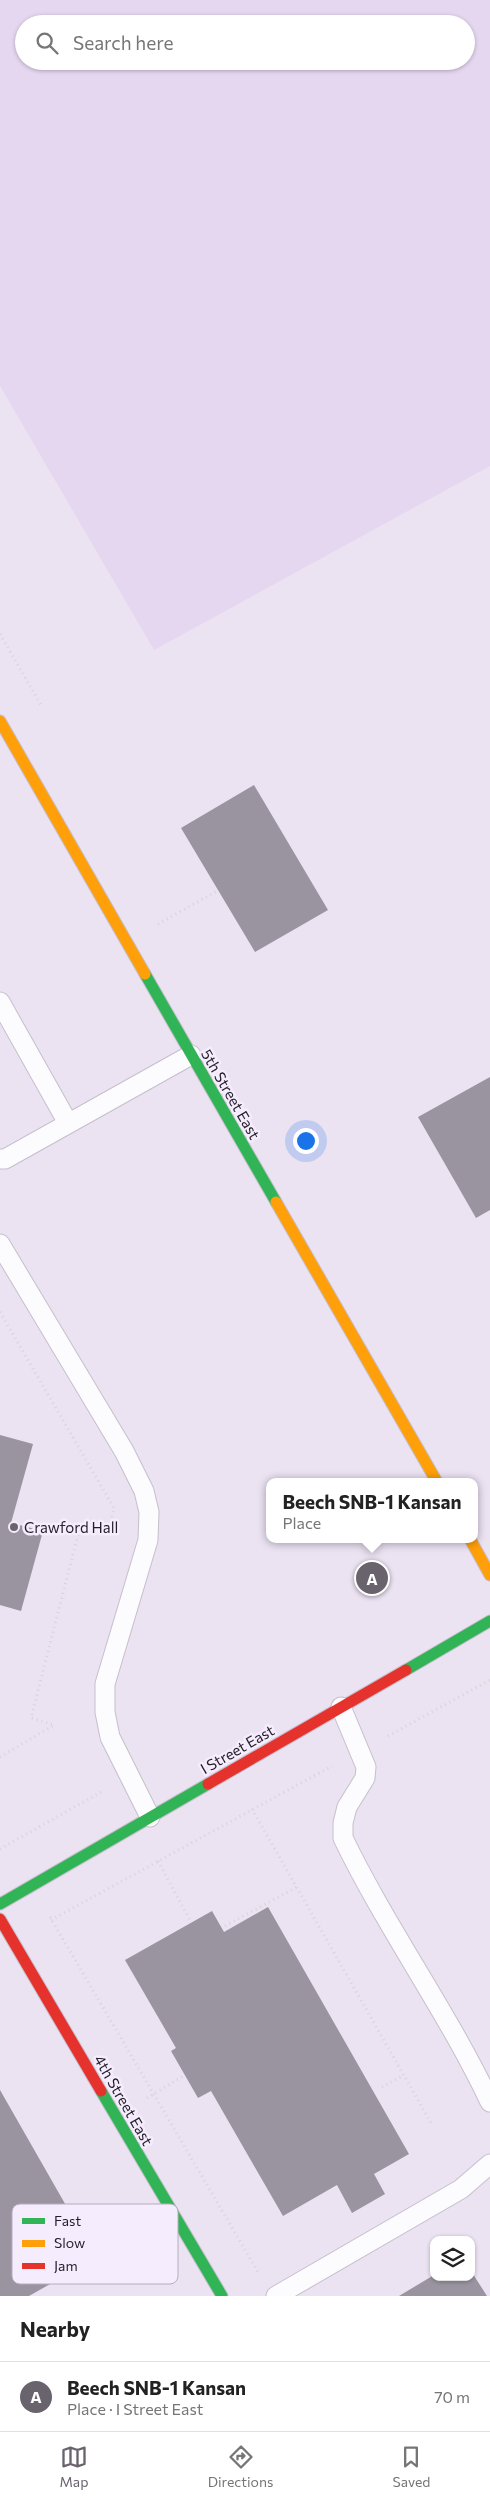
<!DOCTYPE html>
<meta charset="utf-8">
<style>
:root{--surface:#fff;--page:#f6f6f6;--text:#222;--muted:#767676;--line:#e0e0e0;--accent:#69636e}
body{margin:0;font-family:Commissioner,sans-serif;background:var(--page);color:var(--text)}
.controls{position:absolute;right:15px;bottom:15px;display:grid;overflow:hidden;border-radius:10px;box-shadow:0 1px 4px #0004}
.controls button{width:45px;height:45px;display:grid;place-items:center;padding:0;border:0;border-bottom:1px solid var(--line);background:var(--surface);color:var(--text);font:25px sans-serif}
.you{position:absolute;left:305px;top:1140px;width:18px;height:18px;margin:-12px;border:4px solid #fff;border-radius:50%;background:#1a73e8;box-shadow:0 0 0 8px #1a73e833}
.badge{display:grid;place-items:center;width:32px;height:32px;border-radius:50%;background:var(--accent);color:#fff;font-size:16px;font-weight:700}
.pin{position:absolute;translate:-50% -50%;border:2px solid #fff;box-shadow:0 1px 5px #0006}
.popup{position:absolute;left:266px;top:1478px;width:212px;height:65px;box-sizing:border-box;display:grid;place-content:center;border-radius:10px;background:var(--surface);filter:drop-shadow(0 1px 4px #0005);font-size:16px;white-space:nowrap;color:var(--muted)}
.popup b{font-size:19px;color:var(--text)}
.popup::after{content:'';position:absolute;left:50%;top:100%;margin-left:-10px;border:10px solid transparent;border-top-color:var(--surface)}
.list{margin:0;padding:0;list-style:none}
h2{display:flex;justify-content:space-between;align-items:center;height:65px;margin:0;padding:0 20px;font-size:21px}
h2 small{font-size:16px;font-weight:400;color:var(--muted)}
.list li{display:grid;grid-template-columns:32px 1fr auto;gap:15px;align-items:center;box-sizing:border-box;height:70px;padding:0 20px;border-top:1px solid var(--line)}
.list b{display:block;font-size:19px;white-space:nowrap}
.list p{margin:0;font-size:16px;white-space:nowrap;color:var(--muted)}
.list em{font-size:16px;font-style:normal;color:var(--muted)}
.icon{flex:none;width:28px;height:28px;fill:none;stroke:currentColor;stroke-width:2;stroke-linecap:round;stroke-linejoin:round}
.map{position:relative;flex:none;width:490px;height:2296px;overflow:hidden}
.search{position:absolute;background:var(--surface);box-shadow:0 1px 4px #0004;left:15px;right:15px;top:15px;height:55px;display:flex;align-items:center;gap:12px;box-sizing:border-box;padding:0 18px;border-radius:28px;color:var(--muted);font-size:19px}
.sheet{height:135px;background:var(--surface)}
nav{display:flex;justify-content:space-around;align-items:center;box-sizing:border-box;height:70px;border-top:1px solid var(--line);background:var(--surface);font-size:14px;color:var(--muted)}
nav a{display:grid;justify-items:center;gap:2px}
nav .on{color:var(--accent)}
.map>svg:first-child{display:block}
</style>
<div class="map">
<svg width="490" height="2296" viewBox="0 0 490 2296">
<rect width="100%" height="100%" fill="#ebe2f2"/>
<path fill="#e6d7f1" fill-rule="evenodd" d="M0 0H490V466L154 650 0 386ZM24 24H466V61H24Z"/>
<path fill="#9a93a0" d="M254 785 328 910 255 952 181 828Z
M490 1077V1210L476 1218 418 1117Z
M0 1435 33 1444 11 1523 43 1531 21 1611 0 1605Z
M268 1907 409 2154 374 2174 385 2194 352 2213 337 2185 283 2216 211 2091 198 2098 171 2051 176 2048 125 1960 212 1911 224 1932Z
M0 2090 96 2258 29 2296H0Z
M471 2271 487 2296H399L434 2275V2277H471Z"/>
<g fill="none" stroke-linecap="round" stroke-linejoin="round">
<g stroke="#c6bfcc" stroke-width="21">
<path id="lane" d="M0 1002 68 1123
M0 1159H5L191 1055
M0 1244 124 1451 144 1491 149 1512 148 1540 105 1684V1712L110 1737 150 1817
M341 1707 366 1767 365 1778 347 1807 343 1823V1838C387 1929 447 2011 490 2102
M276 2296 461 2189 490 2164"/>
</g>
<g stroke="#c6bfcc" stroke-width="13">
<path id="fast" d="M145 974 276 1202
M406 1670 490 1621
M0 1904 208 1784
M101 2091 222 2296"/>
</g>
<g stroke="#c6bfcc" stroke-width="13">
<path id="slow" d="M0 721 145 974
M276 1202 437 1482
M470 1539 490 1575"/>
</g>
<g stroke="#c6bfcc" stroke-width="13">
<path id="jam" d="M208 1784 406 1670
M0 1919 101 2091"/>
</g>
<path stroke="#d7d4d8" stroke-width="3" stroke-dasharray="1 4" stroke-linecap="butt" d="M0 634 41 705
M158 924 219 890
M0 1312 114 1508 108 1534
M388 1736 490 1680
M0 1757 54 1725 31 1718 80 1527
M252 1809 431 2123
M0 1849 103 1791
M158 1861 191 1922
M50 1917 258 2272
M51 1920 332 1766
M225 1926 297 1887
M382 2087 404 2075
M147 2098 185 2075"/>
<use href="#lane" stroke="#fcfbfd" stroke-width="19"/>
<use href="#fast" stroke="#30b455" stroke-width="11"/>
<use href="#slow" stroke="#ff9f0a" stroke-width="11"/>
<use href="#jam" stroke="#e5322d" stroke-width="11"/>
</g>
<circle fill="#69636e" stroke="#f5ecfd" stroke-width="2" cx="14" cy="1527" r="5"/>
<g text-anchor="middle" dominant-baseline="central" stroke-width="5" stroke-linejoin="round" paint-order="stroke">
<g font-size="15" fill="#231e27" stroke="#f5ecfd">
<text transform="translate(231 1094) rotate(60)">5th Street East</text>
<text transform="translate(237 1749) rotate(-30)">I Street East</text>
<text transform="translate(124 2100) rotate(60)">4th Street East</text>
</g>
<g font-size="15" fill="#231e27" stroke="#f5ecfd" text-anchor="start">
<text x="24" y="1527">Crawford Hall</text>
</g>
</g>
<rect x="12" y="2204" width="166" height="80" rx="8" fill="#f5ecfd" stroke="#b6aebd" stroke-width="1"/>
<rect x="22" y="2218" width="23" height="6" fill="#30b455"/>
<rect x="22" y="2240" width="23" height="7" fill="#ff9f0a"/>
<rect x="22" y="2263" width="23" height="6" fill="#e5322d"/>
<g font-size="14" fill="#231e27">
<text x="54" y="2226">Fast</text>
<text x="54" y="2248">Slow</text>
<text x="54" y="2271">Jam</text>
</g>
</svg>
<div class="controls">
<button><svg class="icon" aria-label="layers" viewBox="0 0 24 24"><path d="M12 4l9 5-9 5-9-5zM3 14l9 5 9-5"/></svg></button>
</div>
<div class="you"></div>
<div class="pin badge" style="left:372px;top:1578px">A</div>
<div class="popup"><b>Beech SNB-1 Kansan</b>Place</div>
<div class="search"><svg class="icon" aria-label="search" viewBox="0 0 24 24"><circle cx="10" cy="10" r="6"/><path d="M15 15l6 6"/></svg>Search here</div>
</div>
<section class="sheet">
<h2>Nearby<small></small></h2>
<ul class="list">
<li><span class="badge">A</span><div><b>Beech SNB-1 Kansan</b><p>Place · I Street East</p></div><em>70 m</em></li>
</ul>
</section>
<nav>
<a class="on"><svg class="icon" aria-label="map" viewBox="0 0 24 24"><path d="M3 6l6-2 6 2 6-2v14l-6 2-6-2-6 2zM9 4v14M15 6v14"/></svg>Map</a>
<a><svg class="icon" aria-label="directions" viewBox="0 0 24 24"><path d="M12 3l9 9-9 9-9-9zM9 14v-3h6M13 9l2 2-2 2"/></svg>Directions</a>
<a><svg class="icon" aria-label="saved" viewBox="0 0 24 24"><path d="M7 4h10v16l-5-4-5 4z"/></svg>Saved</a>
</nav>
